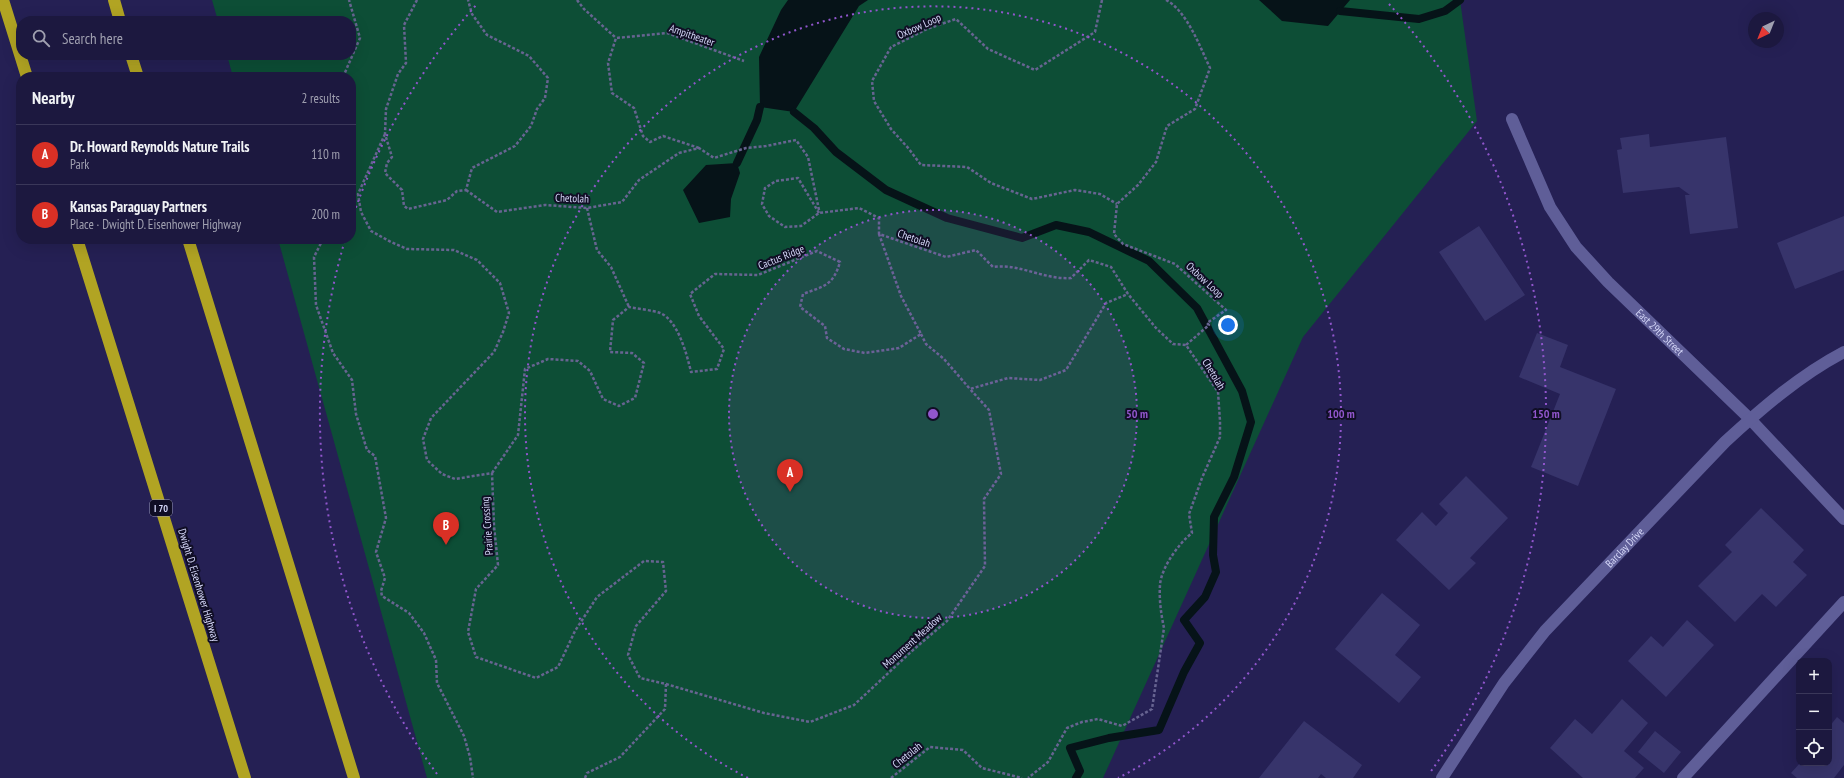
<!DOCTYPE html>
<meta charset="utf-8">
<style>
:root{--surface:#1c183f;--page:#252146;--text:#f1f3f6;--muted:#a0a0b0;--line:#3a3759;--accent:#d93025}
body{margin:0;font-family:"PT Sans Narrow",sans-serif;background:var(--page);color:var(--text)}
.controls{position:absolute;right:12px;bottom:12px;display:grid;overflow:hidden;border-radius:8px;box-shadow:0 4px 16px #0002}
.controls button{width:36px;height:36px;display:grid;place-items:center;padding:0;border:0;border-bottom:1px solid var(--line);background:var(--surface);color:var(--text);font:20px sans-serif}
.compass{position:absolute;left:1748px;top:12px;width:36px;height:36px;border-radius:50%;background:var(--surface);box-shadow:0 4px 16px #0002;rotate:223deg}
.you{position:absolute;left:1228px;top:325px;width:14px;height:14px;margin:-10px;border:3px solid #fff;border-radius:50%;background:#1a73e8;box-shadow:0 0 0 6px #1a73e833}
.badge{display:grid;place-items:center;width:26px;height:26px;border-radius:50%;background:var(--accent);color:#fff;font-size:13px;font-weight:700}
.pin{position:absolute;translate:-50% -33px;filter:drop-shadow(0 1px 2px #0008)}
.pin::after{content:'';position:absolute;top:21px;width:14px;height:12px;background:inherit;clip-path:polygon(0 0,100% 0,50% 100%)}
.list{margin:0;padding:0;list-style:none}
h2{display:flex;justify-content:space-between;align-items:center;height:52px;margin:0;padding:0 16px;font-size:17px}
h2 small{font-size:13px;font-weight:400;color:var(--muted)}
.list li{display:grid;grid-template-columns:26px 1fr auto;gap:12px;align-items:center;box-sizing:border-box;height:60px;padding:0 16px;border-top:1px solid var(--line)}
.list b{display:block;font-size:15px;white-space:nowrap}
.list p{margin:0;font-size:13px;white-space:nowrap;color:var(--muted)}
.list em{font-size:13px;font-style:normal;color:var(--muted)}
.icon{flex:none;width:22px;height:22px;fill:none;stroke:currentColor;stroke-width:2;stroke-linecap:round;stroke-linejoin:round}
.map{position:relative;flex:none;width:1844px;height:778px;overflow:hidden}
.search{position:absolute;background:var(--surface);box-shadow:0 4px 16px #0002;left:16px;top:16px;width:340px;height:44px;display:flex;align-items:center;gap:10px;box-sizing:border-box;padding:0 14px;border-radius:16px;color:var(--muted);font-size:15px}
.panel{position:absolute;background:var(--surface);box-shadow:0 4px 16px #0002;left:16px;top:72px;width:340px;height:172px;border-radius:16px}
.map>svg:first-child{display:block}
</style>
<div class="map">
<svg width="1844" height="778" viewBox="0 0 1844 778">
<rect width="100%" height="100%" fill="#252054"/>
<path fill="#0d4e36" d="M212 0H1460L1477 121 1303 337 1103 778H427L278 239H351V77H233L227 55H351V21H218Z"/>
<path fill="#061318" d="M788 0H868L859 6 794 112 760 107 759 57 781 10Z
M1259 0H1350L1328 26 1282 21Z
M737 163 740 173 731 199 730 217 699 223 683 190 706 165Z"/>
<g fill="none" stroke-linecap="round" stroke-linejoin="round">
<path stroke="#061318" stroke-width="8" d="M1340 11 1419 19 1445 11 1460 0
M794 112 814 128 836 152 886 190 947 218 1022 238 1056 225 1089 232 1149 261 1197 308 1242 391 1251 422 1234 477 1214 517 1213 555 1216 572 1205 597 1184 620 1200 643 1184 672 1159 730 1109 738 1070 748 1080 771 1076 778
M737 163 757 120 760 107"/>
</g>
<path fill="#37346b" d="M1649 134 1650 147 1726 137 1738 228 1690 234 1685 195H1690L1679 187 1623 193 1617 150 1622 149 1620 138Z
M1844 216V270L1795 289 1777 243Z
M1479 226 1525 295 1485 321 1439 252Z
M1537 333 1568 345 1560 367 1616 389 1578 486 1531 467 1560 394 1519 377Z
M1466 476 1508 518 1470 558 1476 563 1449 590 1396 540 1422 512 1436 526 1448 513 1439 504Z
M1761 508 1804 550 1793 562 1807 575 1776 607 1762 594 1735 622 1698 586 1732 552 1725 545Z
M1382 593 1420 625 1395 655 1421 677 1399 703 1335 649Z
M1687 620 1714 645 1666 697 1628 661 1651 636 1663 647Z
M1622 699 1648 723 1624 751 1644 768 1635 778H1583L1550 748 1575 719 1592 734Z
M1837 717 1844 723V765L1834 778H1797L1791 773 1800 763H1829V727Z
M1304 721 1362 765 1353 778H1326L1321 774 1318 778H1259Z
M1655 731 1681 752 1664 773 1638 752Z"/>
<g fill="none" stroke-linecap="round" stroke-linejoin="round">
<path stroke="#676491" stroke-width="2.5" stroke-dasharray="3 2" stroke-linecap="butt" d="M417 0 404 25 406 63 398 74 386 109 385 134 392 157 387 163 385 173 402 190 404 206 408 209 447 200 457 191 466 190 472 168 515 146 531 126 537 109 545 98 548 78 529 56 487 35 472 14 468 0
M577 0 584 9 616 38
M1102 0 1095 32 1035 70 988 49 956 19 927 29 891 47 872 81 874 101 891 129 909 149 921 165 967 167 991 183 1032 199 1075 190 1100 194 1117 204
M1166 0C1187 11 1200 47 1210 68L1195 109 1167 126 1156 162 1138 185 1117 204 1114 234 1123 244 1175 264 1226 310 1207 323 1209 325 1186 345
M343 77 360 38 349 0
M385 134 358 194 361 212 371 231 391 242 407 249 454 250 477 260 500 283 509 313 503 332 494 352 431 418 423 439 427 460 442 474 455 479 492 473 494 526 498 565 476 589 468 632 476 657 536 678 558 667 575 631 597 597 644 561 663 562 666 591 636 626 628 655 640 678 666 684 665 709 620 757 587 773 585 778
M699 148 663 136 650 142 643 136 634 108 612 93 608 63 616 38 667 33 744 61
M466 190 497 212 545 205 587 208 622 202 639 180 679 153 699 148 714 158 746 148 766 146 796 140 808 157 819 210
M587 208 597 250 611 267 629 307
M819 213 798 178 776 181 765 188 762 204 769 216 785 227 801 226 819 213 859 208 879 218V234L946 257 976 250 993 267C1019 263 1044 280 1071 278L1089 260 1111 267 1128 294 1156 328 1173 344 1186 345 1218 392 1220 421V437L1202 478 1189 514 1192 533C1179 543 1161 568 1160 585 1159 599 1161 614 1164 628L1152 709 1122 726 1098 719 1082 722 1067 728 1048 762 1028 778
M323 239 314 257 316 305 333 353 352 380 356 414 367 450 375 456 386 518 376 552 385 578 381 591 382 596 409 613 424 633 436 660 437 683 464 736 470 757 473 778
M921 334 926 344 944 359 970 389
M492 473 518 435 525 369 548 359 578 361 590 371 603 399 619 406 635 398 644 363 632 353 610 352 613 320 629 307C639 309 651 310 660 313 678 320 687 355 691 372L717 369 724 349 699 316 690 294 715 274 758 275 817 251 840 262C833 286 824 286 803 294L800 307 825 326 827 338 844 349 865 353 899 348 921 334 901 296 879 234
M666 684 764 713 810 722 854 705 913 650 947 621 985 566 984 499 1001 474 989 410 970 389 1008 378 1040 380 1066 370 1106 303 1128 294
M891 778 930 747 963 750 982 768 1022 778"/>
<path stroke="#5f5e98" stroke-width="12" d="M1683 778 1844 602"/>
<g stroke="#5f5e98" stroke-width="12">
<path id="s1" d="M1512 119 1550 207 1576 247 1608 282 1750 419 1844 519"/>
<path id="s2" d="M1442 778 1504 683 1545 631 1725 442C1761 409 1800 375 1844 352"/>
</g>
<path stroke="#b1a423" stroke-width="12" d="M3 0 27 77
M114 0 120 21
M131 55 138 77
M77 239 245 778
M188 239 354 778"/>
</g>
<circle cx="933" cy="414" r="204" fill="#9156cd" fill-opacity=".12"/>
<g fill="none" stroke="#9156cd" stroke-width="2" stroke-dasharray="2 4">
<circle cx="933" cy="414" r="204"/>
<path d="M748 778A408 408 0 1 1 1118 778"/>
<path d="M437 774A613 613 0 0 1 345 240M352 219A613 613 0 0 1 477 4M1389 4A613 613 0 0 1 1429 774"/>
</g>
<g text-anchor="middle" dominant-baseline="central" stroke-width="4" stroke-linejoin="round" paint-order="stroke">
<rect fill="#100e25" stroke="#999ab8" stroke-width="1" x="150" y="500" width="22" height="16" rx="3"/>
<g font-size="10" font-weight="bold" fill="#d4d6f7">
<text x="161" y="508">I 70</text>
</g>
<g font-size="11" fill="#d4d6f7" stroke="#100e25">
<text transform="translate(919 26) rotate(-24)">Oxbow Loop</text>
<text transform="translate(692 35) rotate(19)">Ampitheater</text>
<text transform="translate(572 198) rotate(2)">Chetolah</text>
<text transform="translate(914 238) rotate(19)">Chetolah</text>
<text transform="translate(781 257) rotate(-22)">Cactus Ridge</text>
<text transform="translate(1205 280) rotate(43)">Oxbow Loop</text>
<text stroke="none"><textPath href="#s1" startOffset="263">East 29th Street</textPath></text>
<text transform="translate(1214 374) rotate(59)">Chetolah</text>
<text transform="translate(487 526) rotate(-94)">Prairie Crossing</text>
<text stroke="none"><textPath href="#s2" startOffset="295">Barclay Drive</textPath></text>
<text transform="translate(199 585) rotate(73)">Dwight D. Eisenhower Highway</text>
<text transform="translate(912 641) rotate(-42)">Monument Meadow</text>
<text transform="translate(907 755) rotate(-39)">Chetolah</text>
</g>
</g>
<circle cx="933" cy="414" r="6" fill="#9156cd" stroke="#100e25" stroke-width="2"/>
<g font-size="12" text-anchor="middle" font-weight="bold" fill="#9156cd" stroke="#100e25" stroke-width="4" stroke-linejoin="round" paint-order="stroke">
<text x="1137" y="418">50 m</text>
<text x="1341" y="418">100 m</text>
<text x="1546" y="418">150 m</text>
</g>
</svg>
<div class="controls">
<button>+</button>
<button>−</button>
<button><svg class="icon" aria-label="locate" viewBox="0 0 24 24"><circle cx="12" cy="12" r="6"/><path d="M12 2v4M12 18v4M2 12h4M18 12h4"/></svg></button>
</div>
<svg class="compass" viewBox="-18 -18 36 36"><path d="M0-13l5 13h-10z" fill="#e53935"/><path d="M0 13l5-13h-10z" fill="#a0a0b0"/></svg>
<div class="you"></div>
<div class="pin badge" style="left:790px;top:492px">A</div>
<div class="pin badge" style="left:446px;top:545px">B</div>
<div class="search"><svg class="icon" aria-label="search" viewBox="0 0 24 24"><circle cx="10" cy="10" r="6"/><path d="M15 15l6 6"/></svg>Search here</div>
<section class="panel">
<h2>Nearby<small>2 results</small></h2>
<ul class="list">
<li><span class="badge">A</span><div><b>Dr. Howard Reynolds Nature Trails</b><p>Park</p></div><em>110 m</em></li>
<li><span class="badge">B</span><div><b>Kansas Paraguay Partners</b><p>Place · Dwight D. Eisenhower Highway</p></div><em>200 m</em></li>
</ul>
</section>
</div>
